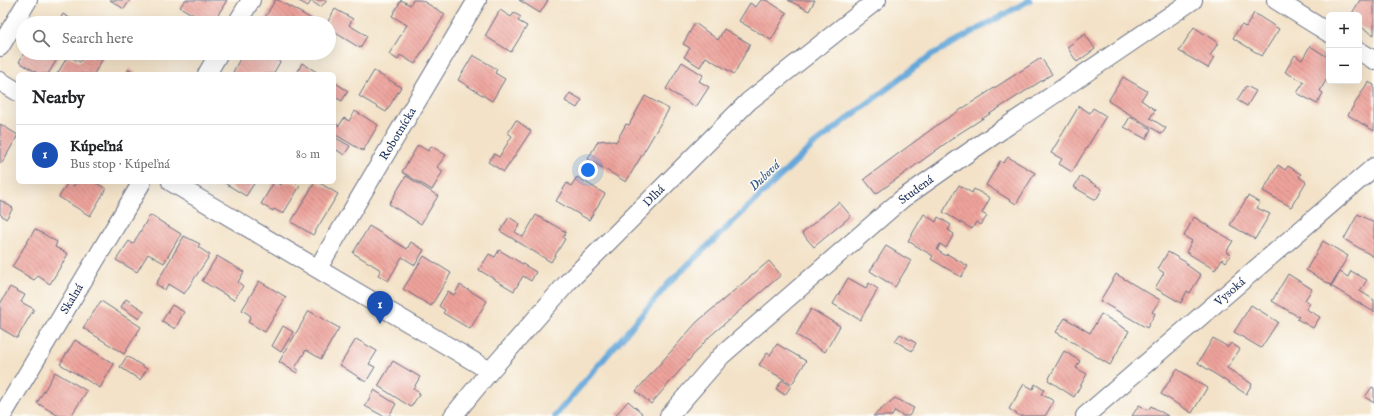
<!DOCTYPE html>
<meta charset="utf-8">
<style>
:root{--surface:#fff;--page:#f2f2f2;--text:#202124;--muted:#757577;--line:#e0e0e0;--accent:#ea580c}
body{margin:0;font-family:"IM FELL English",serif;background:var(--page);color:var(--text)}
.controls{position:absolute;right:12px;top:12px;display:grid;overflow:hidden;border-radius:6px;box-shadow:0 4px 16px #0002}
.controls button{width:36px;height:36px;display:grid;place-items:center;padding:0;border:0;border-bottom:1px solid var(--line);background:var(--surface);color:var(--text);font:20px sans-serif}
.you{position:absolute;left:588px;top:170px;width:14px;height:14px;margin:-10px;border:3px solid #fff;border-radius:50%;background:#1a73e8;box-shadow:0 0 0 6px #1a73e833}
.badge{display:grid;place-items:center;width:26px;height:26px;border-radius:50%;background:var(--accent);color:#fff;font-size:13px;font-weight:700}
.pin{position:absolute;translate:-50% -33px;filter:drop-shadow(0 1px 2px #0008)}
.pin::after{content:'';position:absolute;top:21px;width:14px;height:12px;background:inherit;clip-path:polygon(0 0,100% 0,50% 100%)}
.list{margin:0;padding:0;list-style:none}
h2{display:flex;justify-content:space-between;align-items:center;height:52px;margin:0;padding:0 16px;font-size:17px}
h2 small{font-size:13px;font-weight:400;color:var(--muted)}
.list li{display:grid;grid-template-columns:26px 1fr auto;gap:12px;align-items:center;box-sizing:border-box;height:60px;padding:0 16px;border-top:1px solid var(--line)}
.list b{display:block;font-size:15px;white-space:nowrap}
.list p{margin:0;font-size:13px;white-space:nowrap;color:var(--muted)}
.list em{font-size:13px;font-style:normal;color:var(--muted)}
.icon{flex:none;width:22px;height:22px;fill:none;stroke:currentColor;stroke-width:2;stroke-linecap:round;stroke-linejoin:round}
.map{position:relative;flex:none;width:1374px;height:416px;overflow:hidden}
.search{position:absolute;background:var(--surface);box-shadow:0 4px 16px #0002;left:16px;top:16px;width:320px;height:44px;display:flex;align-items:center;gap:10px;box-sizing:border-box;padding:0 14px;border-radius:22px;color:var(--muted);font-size:15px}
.panel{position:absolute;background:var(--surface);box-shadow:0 4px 16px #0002;left:16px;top:72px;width:320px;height:112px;border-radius:6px}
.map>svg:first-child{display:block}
</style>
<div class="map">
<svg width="1374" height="416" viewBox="0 0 1374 416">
<defs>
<pattern id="building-back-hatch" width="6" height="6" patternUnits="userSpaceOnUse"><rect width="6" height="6" fill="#eea39b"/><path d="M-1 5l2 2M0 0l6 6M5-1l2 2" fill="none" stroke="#c08582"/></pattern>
</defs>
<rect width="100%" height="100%" fill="#fdfcf7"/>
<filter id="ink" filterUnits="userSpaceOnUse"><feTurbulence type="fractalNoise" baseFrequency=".025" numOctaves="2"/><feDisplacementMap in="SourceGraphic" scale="8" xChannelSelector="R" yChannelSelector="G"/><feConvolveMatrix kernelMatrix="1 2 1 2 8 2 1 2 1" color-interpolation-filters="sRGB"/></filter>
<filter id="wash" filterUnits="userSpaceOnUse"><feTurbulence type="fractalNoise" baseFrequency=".012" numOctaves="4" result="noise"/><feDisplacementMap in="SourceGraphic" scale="16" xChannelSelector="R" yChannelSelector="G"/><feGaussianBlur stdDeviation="0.9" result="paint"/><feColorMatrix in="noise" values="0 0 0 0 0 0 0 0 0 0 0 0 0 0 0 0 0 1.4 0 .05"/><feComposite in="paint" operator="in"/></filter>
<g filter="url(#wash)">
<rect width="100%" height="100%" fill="#f3e2c7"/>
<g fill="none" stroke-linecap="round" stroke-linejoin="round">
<path stroke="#65a7d9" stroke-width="6" d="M555 416 669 283 813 145 930 56 1030 0"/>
</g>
<g id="blocks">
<path fill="url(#building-back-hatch)" d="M110 0H130L124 9Z
M185 0H227L213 23H207L180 7Z
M275 0H278L319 23H262Z
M297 0H326V2L320 7 311 1 308 6Z
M401 0 410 5 413 0H421L445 14 415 64 400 55 398 60 389 54 407 25 392 16Z
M519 0H548L540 13Z
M761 0H766L787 13 771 40 739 21 750 3 756 7Z
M788 0H815L809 11Z
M1360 0H1374V35L1359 26V15H1351Z
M335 9 353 19 349 25 367 36 360 48 334 32 329 40V23H327Z
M500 10 511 17 514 13 521 17 518 21 527 26 511 52 485 36Z
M1254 13 1279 29 1262 56 1233 38 1241 25 1246 27Z
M63 14 78 23H58Z
M695 23 718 40 724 29 750 44 734 74 706 57 700 67 684 57 690 48 683 44Z
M1194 27 1218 43 1210 56 1214 58 1208 68 1179 51Z
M1085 34 1095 49 1077 62 1067 47Z
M1310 46 1329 58V75L1320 91 1323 93 1317 104 1297 93 1304 82 1285 72 1295 55 1302 60Z
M24 53H61L48 74H39L19 62Z
M86 53H106L94 74H57L68 56 80 62Z
M243 53H265L280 62 273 74H236L233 72Z
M473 55 497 69 495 73 505 79 492 101 458 80Z
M1041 58 1052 74 960 133 876 194 864 179 940 123Z
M682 62 703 75 699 81 709 87 696 107 666 89Z
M302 63 320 74 297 73Z
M129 69 137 74H126Z
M374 71 401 87 386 112 359 96Z
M1123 77 1147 91 1141 100 1155 110 1150 118 1166 128 1162 134 1108 101Z
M334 82 348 91 342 101 334 97Z
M1368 82 1374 85V131L1348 115Z
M1246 86 1256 91 1247 106 1237 100Z
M570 93 582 100 577 108 565 101Z
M645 96 669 109 626 182 588 159 598 141 610 140 616 142 626 124 629 125Z
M1079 106 1090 113 1093 108 1106 116 1072 172 1059 164 1062 159 1051 153Z
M355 111 378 125 363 151 334 134V122L339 126 344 118 349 121Z
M1130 117 1151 129 1146 139 1124 127Z
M516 120 531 131 504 172 488 162 494 154 499 157 512 136 508 133Z
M0 124 18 135 2 163 0 162Z
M334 137 350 146 344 155 334 148Z
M418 145 428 151 431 146 446 155 437 167 443 171 432 190 402 172Z
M1008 157 1035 173 1016 204 986 185 1000 161 1003 163Z
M1278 165 1285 170 1288 166 1301 174 1299 177 1306 182 1291 207 1263 191Z
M406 176 438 196 421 224 389 204Z
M1081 176 1102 189 1096 200 1074 187Z
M577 177 605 194 589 220 556 201 567 183 571 186Z
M68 182 74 186 76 182H95L106 189 90 216 59 197Z
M223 182H255L246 196Z
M274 182 281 185 282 182H293L300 186 283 214 274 209 273 211 261 204Z
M315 182H318L338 194 313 235 291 222Z
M959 185 972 193 974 189 990 198 982 213 987 216 981 225 976 222 972 229 943 212Z
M1248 196 1260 203 1257 208 1270 214 1255 239 1230 225Z
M0 200 13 208 6 219 0 214Z
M839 202 851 216 814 247 802 233Z
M924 214 936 222 938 217 951 225 948 230 954 234 946 248 940 244 937 250 946 256 947 254 968 266 961 277 931 259 933 256 908 241Z
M1358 214 1374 223V257L1344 239Z
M150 215 181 234 164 263 148 254 137 272 116 260 129 241 133 244Z
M536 215 566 232 563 238 565 239 551 262 500 231 509 217 520 224 515 232 523 237Z
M1194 217 1233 241 1226 252 1231 254 1226 262 1222 259 1215 270 1186 252 1192 241 1184 236Z
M369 226 407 249 411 242 424 250 415 265 402 257 388 281 378 275 381 270 353 253Z
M35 229 57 242 55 247 68 254 50 284 38 276 34 280 12 267Z
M184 236 200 244 198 247 210 255 184 294 168 284 165 290 156 284Z
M1323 241 1348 256 1331 285 1306 270Z
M886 246 911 261 895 287 870 271Z
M499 250 536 272 531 281 523 276 514 291 479 270 489 254 495 257Z
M1168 252 1187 263V265L1201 275 1190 293 1187 291 1181 303 1155 288 1164 273 1158 269Z
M217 256 244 272 238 282 243 286 234 300 202 281Z
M424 256 451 273 431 306 403 289Z
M769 261 781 275 709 337 651 404 636 391 697 322Z
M1351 271 1367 280 1360 291 1374 300V312L1331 286 1340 272 1348 277Z
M1116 274 1160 300 1152 312 1155 314 1147 328 1100 301Z
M1288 274 1312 289 1305 300 1310 303 1306 309 1320 317 1313 328 1297 319 1299 317 1272 301Z
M848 278 866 288 869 283 878 289 860 320 833 304Z
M259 281 286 297 265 332 248 322 251 316 242 310Z
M460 285 487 301 470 329 443 313 445 310 439 306 448 291 454 295Z
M10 287 25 295 21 302 34 309 17 338 0 328V304Z
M126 299 144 311 139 319 121 307Z
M101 301 141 327 124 354 83 328Z
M172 305 184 312 175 329 162 321Z
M1251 305 1278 322 1261 348 1234 332Z
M811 309 840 326 825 352 796 335Z
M309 311 339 328 321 359 306 350 295 368 299 370 297 373 279 362Z
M1101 314 1129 331 1110 365 1056 332 1065 318 1090 333Z
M283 326 293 332 281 352 272 346Z
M900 334 916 343 912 351 895 341Z
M1213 338 1228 347 1231 343 1240 349 1227 368 1252 384 1246 394 1198 363Z
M356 339 377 351 369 364 375 367 366 382 340 365Z
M75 340 114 364 100 388 60 364Z
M777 344 806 361 792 384 759 365 767 353 770 355Z
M1064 351 1080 361 1076 368 1087 374 1074 397 1048 380Z
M127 356 147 369 140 380 120 367Z
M393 361 420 377 413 389 420 393 411 407 378 386Z
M1177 369 1207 388 1192 413 1161 394Z
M55 372 87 391 71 416H59L37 403Z
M782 380 791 386 785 395 776 389Z
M1024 384 1033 389 1035 384 1044 390 1041 394 1054 401 1045 416H1020L1009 409Z
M1372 387 1374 388V403L1365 397Z
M374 390 396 404 389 416H383L365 406Z
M895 398 914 408 909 416H903L895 411 892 416H873Z
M628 401 642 413 640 416H615Z
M1139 405 1148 410 1151 406 1168 416H1132Z"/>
</g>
</g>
<g filter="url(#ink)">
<use href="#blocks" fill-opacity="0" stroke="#676e83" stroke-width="1"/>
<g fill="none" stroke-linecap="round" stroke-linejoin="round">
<g stroke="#676e83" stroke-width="20">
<path id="minor" d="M1276 0 1329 33
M237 23 251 0
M0 47 28 0
M1359 51 1374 60
M207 74 219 53
M0 81 18 92
M171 182 490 371
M318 268 477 0
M2 416 142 182
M453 416 490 371 568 282 749 101 877 0
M669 416 721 356 902 199 972 150 1193 0
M1085 416 1374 167"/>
</g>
<use href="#minor" stroke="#fff" stroke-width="18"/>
</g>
</g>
<g text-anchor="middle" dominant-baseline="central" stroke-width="3" stroke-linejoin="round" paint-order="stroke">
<g font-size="12" fill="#1b2f5e" stroke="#fdfcf7">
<text transform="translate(398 134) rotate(-59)">Robotnícka</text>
<text transform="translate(916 190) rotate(-36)">Studená</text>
<text transform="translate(654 196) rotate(-45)">Dlhá</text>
<text transform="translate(1230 292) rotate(-41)">Vysoká</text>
<text transform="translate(72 299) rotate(-59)">Skalná</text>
</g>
<g font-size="13" font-style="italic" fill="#355989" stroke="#fdfcf7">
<text transform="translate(765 176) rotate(-44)">Dubová</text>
</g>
</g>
</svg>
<div class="controls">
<button>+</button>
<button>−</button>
</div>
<div class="you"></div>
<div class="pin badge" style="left:380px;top:324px;background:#1a4fb4">1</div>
<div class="search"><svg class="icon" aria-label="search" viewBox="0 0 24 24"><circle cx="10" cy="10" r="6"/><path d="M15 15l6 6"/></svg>Search here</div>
<section class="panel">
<h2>Nearby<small></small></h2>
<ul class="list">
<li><span class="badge" style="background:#1a4fb4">1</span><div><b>Kúpeľná</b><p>Bus stop · Kúpeľná</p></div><em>80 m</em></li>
</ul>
</section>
</div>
